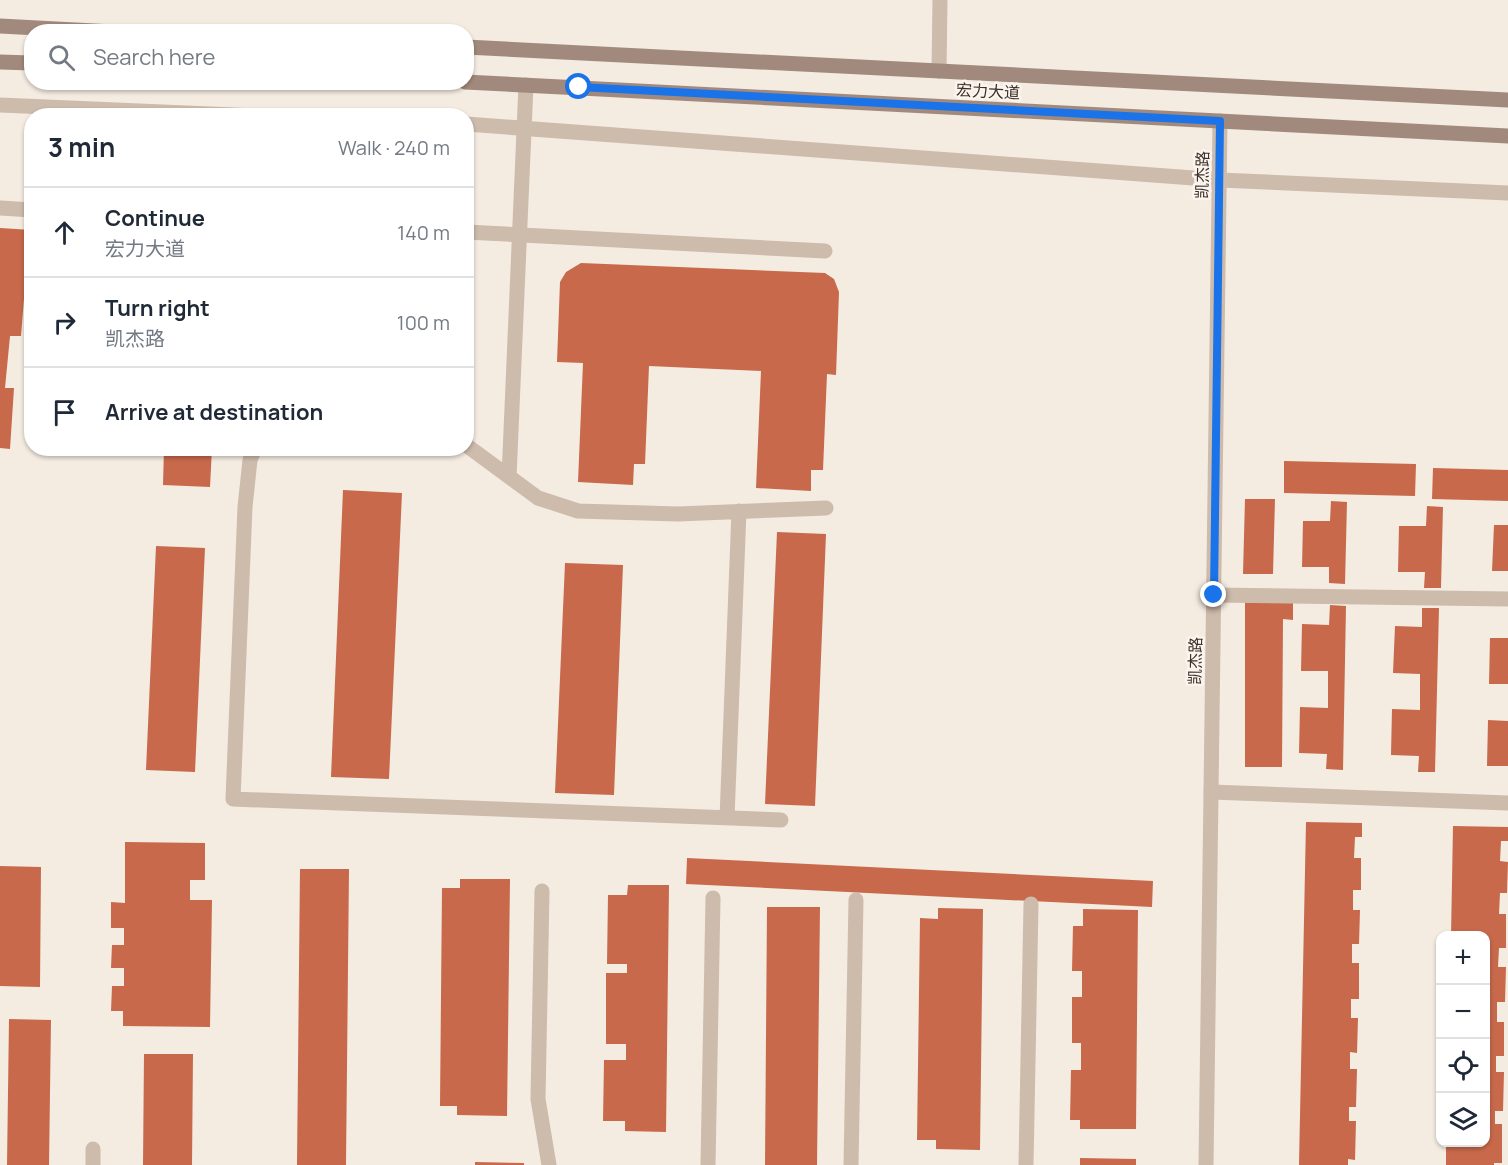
<!DOCTYPE html>
<meta charset="utf-8">
<style>
:root{--surface:#fff;--page:#f6f6f7;--text:#1f2937;--muted:#747a83;--line:#e0e1e3}
body{margin:0;font-family:Manrope,"Noto Sans SC",sans-serif;background:var(--page);color:var(--text)}
.controls{position:absolute;right:18px;bottom:18px;display:grid;overflow:hidden;border-radius:12px;box-shadow:0 2px 4px #0004}
.controls button{width:54px;height:54px;display:grid;place-items:center;padding:0;border:0;border-bottom:2px solid var(--line);background:var(--surface);color:var(--text);font:30px sans-serif}
.stop{position:absolute;width:18px;height:18px;margin:-14px;border:4px solid #1a73e8;border-radius:50%;background:#fff}
.stop.end{background:#1a73e8;border-color:#fff;box-shadow:0 2px 6px #0008}
.list{margin:0;padding:0;list-style:none}
h2{display:flex;justify-content:space-between;align-items:center;height:78px;margin:0;padding:0 24px;font-size:26px}
h2 small{font-size:20px;font-weight:400;color:var(--muted)}
.list li{display:grid;grid-template-columns:39px 1fr auto;gap:18px;align-items:center;box-sizing:border-box;height:90px;padding:0 24px;border-top:2px solid var(--line)}
.list b{display:block;font-size:22px;white-space:nowrap}
.list p{margin:0;font-size:20px;white-space:nowrap;color:var(--muted)}
.list em{font-size:20px;font-style:normal;color:var(--muted)}
.icon{flex:none;width:33px;height:33px;fill:none;stroke:currentColor;stroke-width:2;stroke-linecap:round;stroke-linejoin:round}
.map{position:relative;flex:none;width:1508px;height:1165px;overflow:hidden}
.search{position:absolute;background:var(--surface);box-shadow:0 2px 4px #0004;left:24px;top:24px;width:450px;height:66px;display:flex;align-items:center;gap:15px;box-sizing:border-box;padding:0 21px;border-radius:24px;color:var(--muted);font-size:22px}
.panel{position:absolute;background:var(--surface);box-shadow:0 2px 4px #0004;left:24px;top:108px;width:450px;height:348px;border-radius:24px}
.map>svg:first-child{display:block}
</style>
<div class="map">
<svg width="1508" height="1165" viewBox="0 0 1508 1165">
<rect width="100%" height="100%" fill="#f4ebe1"/>
<path fill="#c8694b" d="M0 228 32 230V287L25 286 21 336H10L5 388H14L10 449 0 448Z
M466 262 471 274 468 336H466Z
M581 263 825 273 834 279 839 292 836 375 827 374 823 470H811V491L756 488 761 371 649 366 645 464H634L633 485 578 482 583 363 557 362 560 282 566 272Z
M164 448H212L210 487 163 485Z
M1284 461 1416 464 1415 496 1284 493Z
M1433 468 1508 470V501L1432 499Z
M343 490 402 493 389 779 331 777Z
M1245 499H1275L1273 574H1243Z
M1331 501 1347 502 1345 584 1329 583V567H1302L1303 521H1330Z
M1427 506 1443 507 1441 588H1424L1425 572H1398L1399 526H1426Z
M1494 525H1508V571H1492Z
M777 532 826 534 815 806 765 804Z
M156 546 205 548 195 772 146 770Z
M565 563 623 565 614 795 555 793Z
M1245 602H1293V620L1283 619 1282 767H1245Z
M1330 605 1346 606 1343 770 1326 769 1327 754 1299 753 1300 707 1328 708V671H1301L1302 624 1329 625Z
M1422 608H1439L1435 772H1418L1419 756 1391 755 1392 709 1420 710V674L1393 673 1395 626 1422 627Z
M1490 638H1508V684H1489Z
M1488 720 1508 721V766H1487Z
M1306 822 1362 823V837H1355L1354 858H1361V890H1353V910H1360L1359 944H1352V963H1359V999H1351V1018H1358L1357 1053 1350 1052V1069H1357L1356 1107H1349V1121H1356L1355 1160 1348 1159V1165H1299Z
M1453 826 1508 827V841H1501L1500 861 1508 862 1507 893H1500L1499 914H1506V948H1499L1498 967H1506L1505 1002H1497V1022H1504V1056H1496V1072H1504L1503 1111H1495V1124H1502V1163H1494V1165H1446V1142H1486V936H1451Z
M125 842 205 843V880H190V900H212L210 1027 123 1026V1011H111L112 986H124V968H111L112 945H124V928H111V902L125 903Z
M687 858 1153 881 1152 907 686 884Z
M0 866 41 867 40 987 0 986Z
M300 869H349L346 1165H297Z
M460 879H510L507 1116 457 1115V1106H440L442 888H460Z
M628 885H669L666 1132 625 1131V1121H603L604 1060H626V1044H606V973H627V964H607L608 895H627Z
M767 907H820L817 1165H765Z
M938 908 983 909 980 1150 936 1149V1140H917L920 918 938 919Z
M1083 909 1138 910 1136 1129H1080V1120H1070L1071 1070H1081V1043H1072V997H1082V971H1072L1073 926H1083Z
M9 1019 51 1020 49 1165H7Z
M144 1054H193L192 1165H143Z
M1080 1158 1136 1159V1165H1080Z
M475 1162 524 1163V1165H475Z"/>
<g fill="none" stroke-linecap="round" stroke-linejoin="round">
<path stroke="#cdbbac" stroke-width="15" d="M0 208 32 210
M466 232 825 251
M466 445 538 498 578 511 678 514 826 508
M255 448 250 460 245 507 233 799 781 820
M509 477 526 85
M1214 595 1508 599
M727 818 739 511
M542 891 538 1099 549 1165
M93 1165V1149
M708 1165 713 898
M851 1165 856 900
M1026 1165 1031 904"/>
<path stroke="#cdbbac" stroke-width="15" d="M939 71 940 0
M0 105 258 116
M466 124 1220 180 1508 193
M1211 792 1508 803"/>
<path stroke="#cdbbac" stroke-width="15" d="M1206 1165 1220 121"/>
<path stroke="#a18a7d" stroke-width="15" d="M0 26 113 32
M466 47 1508 100
M0 62 32 63
M465 82 1508 136"/>
</g>
<g fill="none" stroke-linecap="round" stroke-linejoin="round">
<path stroke="#1a73e8" stroke-width="8" d="M579 87 1220 121 1214 595"/>
</g>
<g text-anchor="middle" dominant-baseline="central" stroke-width="5" stroke-linejoin="round" paint-order="stroke">
<g font-size="16" fill="#3b302b" stroke="#fbf5ee">
<text transform="translate(988 91) rotate(3)">宏力大道</text>
<text transform="translate(1202 175) rotate(-89)">凯杰路</text>
<text transform="translate(1195 661) rotate(-89)">凯杰路</text>
</g>
</g>
</svg>
<div class="controls">
<button>+</button>
<button>−</button>
<button><svg class="icon" aria-label="locate" viewBox="0 0 24 24"><circle cx="12" cy="12" r="6"/><path d="M12 2v4M12 18v4M2 12h4M18 12h4"/></svg></button>
<button><svg class="icon" aria-label="layers" viewBox="0 0 24 24"><path d="M12 4l9 5-9 5-9-5zM3 14l9 5 9-5"/></svg></button>
</div>
<div class="stop" style="left:579px;top:87px"></div>
<div class="stop end" style="left:1214px;top:595px"></div>
<div class="search"><svg class="icon" aria-label="search" viewBox="0 0 24 24"><circle cx="10" cy="10" r="6"/><path d="M15 15l6 6"/></svg>Search here</div>
<section class="panel">
<h2>3 min<small>Walk · 240 m</small></h2>
<ul class="list">
<li><svg class="icon" aria-label="ahead" viewBox="0 0 24 24"><path d="M12 20V5M6 11l6-6 6 6"/></svg><div><b>Continue</b><p>宏力大道</p></div><em>140 m</em></li>
<li><svg class="icon" aria-label="right" viewBox="0 0 24 24"><path d="M7 20v-9h11M14 6l5 5-5 5"/></svg><div><b>Turn right</b><p>凯杰路</p></div><em>100 m</em></li>
<li><svg class="icon" aria-label="arrive" viewBox="0 0 24 24"><path d="M6 21V4h12l-3 4 3 4H6"/></svg><div><b>Arrive at destination</b></div></li>
</ul>
</section>
</div>
